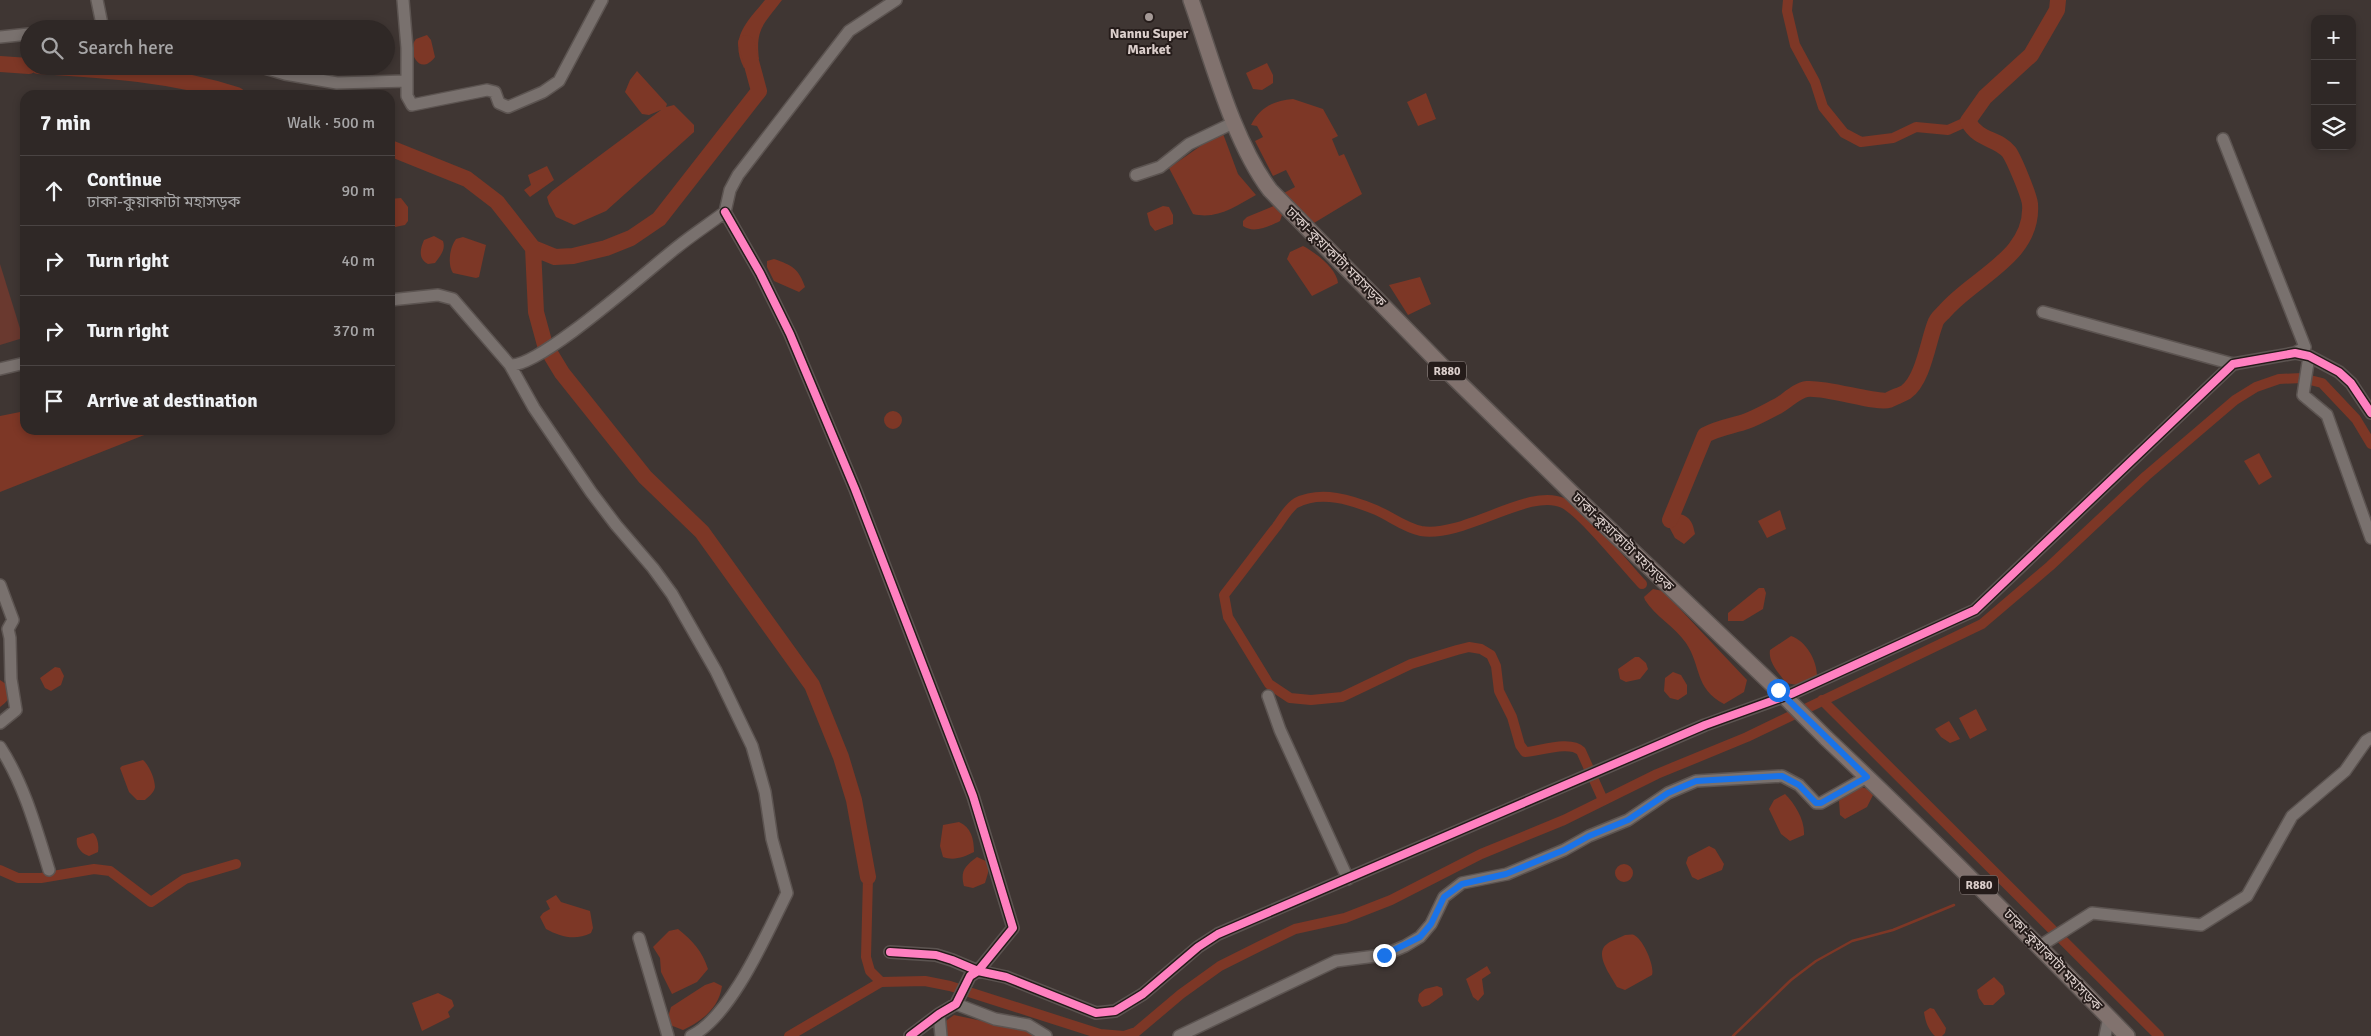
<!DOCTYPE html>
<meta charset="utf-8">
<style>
:root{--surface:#2f2826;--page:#3b3432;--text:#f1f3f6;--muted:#a7a6a7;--line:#4a4443}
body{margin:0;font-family:Signika,"Noto Sans Bengali",sans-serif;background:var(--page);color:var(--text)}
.controls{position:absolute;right:15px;top:15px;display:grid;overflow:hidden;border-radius:10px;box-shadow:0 2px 8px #0003}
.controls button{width:45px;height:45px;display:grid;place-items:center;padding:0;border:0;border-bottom:1px solid var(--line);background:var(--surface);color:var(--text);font:25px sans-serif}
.stop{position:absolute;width:15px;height:15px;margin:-11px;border:4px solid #1a73e8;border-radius:50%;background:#fff}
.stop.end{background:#1a73e8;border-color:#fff;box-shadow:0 1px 5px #0008}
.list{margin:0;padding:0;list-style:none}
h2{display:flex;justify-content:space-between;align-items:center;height:65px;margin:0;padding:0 20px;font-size:21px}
h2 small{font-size:16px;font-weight:400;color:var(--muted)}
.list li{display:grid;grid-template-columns:32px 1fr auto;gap:15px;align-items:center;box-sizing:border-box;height:70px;padding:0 20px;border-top:1px solid var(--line)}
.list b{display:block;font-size:19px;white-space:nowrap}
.list p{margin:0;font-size:16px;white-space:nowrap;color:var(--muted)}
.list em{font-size:16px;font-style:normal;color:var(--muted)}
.icon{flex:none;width:28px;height:28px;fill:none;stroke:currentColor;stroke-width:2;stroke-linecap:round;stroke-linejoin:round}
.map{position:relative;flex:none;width:2371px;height:1036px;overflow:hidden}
.search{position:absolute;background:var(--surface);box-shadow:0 2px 8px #0003;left:20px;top:20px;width:375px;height:55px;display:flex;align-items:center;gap:12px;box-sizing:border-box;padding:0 18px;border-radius:28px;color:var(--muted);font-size:19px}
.panel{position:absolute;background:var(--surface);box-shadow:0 2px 8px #0003;left:20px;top:90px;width:375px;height:345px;border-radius:15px}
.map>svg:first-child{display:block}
</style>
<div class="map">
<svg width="2371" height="1036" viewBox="0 0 2371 1036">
<rect width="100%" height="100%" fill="#3f3633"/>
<path fill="#6a392f" d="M0 264 23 338 0 345Z"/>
<path fill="#7d3726" d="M765 0H782C765 23 755 28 759 59L744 68C729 38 746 23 765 0Z
M427 35 431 40 435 57C419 78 406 50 416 39Z
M1267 63 1273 75V83L1262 90 1253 89 1246 73Z
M637 71 667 104 666 107 674 105 694 125V132L606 211 574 225 556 217 549 204 547 197 552 191 661 110 649 115 642 114 625 92 630 80Z
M1426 93 1436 119 1418 126 1407 102Z
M1293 99 1323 109 1338 136 1332 139 1339 156 1344 154 1362 194 1314 223 1284 193 1295 187 1286 170 1273 176 1255 141 1263 137 1257 126 1251 125C1260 107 1273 101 1293 99Z
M1222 131 1238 174 1256 195C1236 206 1217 220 1193 214L1169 168Z
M547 166 554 180 530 197 524 190 531 185 528 175Z
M401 198 408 207V221L405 225 390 228V199Z
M1276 205 1283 212 1280 221C1270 226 1254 234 1243 226V221L1247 217Z
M1163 206 1169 207 1173 215V224L1155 231 1150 225 1147 213Z
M434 236 443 241C446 250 440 256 435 263L428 264C418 259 420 249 424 240Z
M463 237 486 245 479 277 476 278 453 273C447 264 450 247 456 239Z
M1303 246C1315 252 1337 269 1338 283L1312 296 1287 259 1290 252Z
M774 259C792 265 799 269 805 287L799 292 774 281 767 267V261Z
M1420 277 1431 304 1408 315 1389 285Z
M25 411V430H157L0 492V416Z
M884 420a9 9 0 1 1 18 0a9 9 0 1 1-18 0Z
M2259 453 2272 477 2259 485 2244 461Z
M1780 510 1786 529 1767 538 1758 521Z
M1680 514C1691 517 1693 524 1695 534L1684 544 1675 538 1668 525 1672 518Z
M1759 588H1764L1766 593 1763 609 1743 621H1728V613Z
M1653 589 1663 591 1747 680 1744 692 1724 704C1694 688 1702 667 1686 643 1675 627 1655 616 1645 600L1644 597Z
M1791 636C1806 641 1817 660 1817 676L1797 685 1786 683C1779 673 1768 663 1770 650Z
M1635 657H1639L1646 663 1648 669 1640 679 1626 682 1620 679 1618 669Z
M55 667 60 668 64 676 61 685 51 691 45 688 40 678Z
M1673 672 1681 675 1687 685V694L1678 700 1670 698 1664 691 1665 678Z
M0 680 6 684C10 696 11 699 0 707Z
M1976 709 1987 730 1970 739 1959 718Z
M1949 721 1960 739 1950 743 1941 737 1935 729Z
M143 760C149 765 155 779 155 787 154 793 148 797 145 800H137L129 792 120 768 122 766Z
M1861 787 1868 789 1873 795 1867 807 1845 819 1840 815 1839 801 1847 794Z
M1785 794C1795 804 1805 820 1804 835L1790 841 1781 834 1769 809 1774 800Z
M959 822C971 827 974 839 974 852 964 857 954 861 943 857L940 846 943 825Z
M93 833C98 837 99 846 98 852L89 856C82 854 75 847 77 838Z
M1709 846 1715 849 1724 864 1722 870 1698 880 1692 877 1686 863 1688 857Z
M977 857 988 862V873L985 883 973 888 964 886C960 871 965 866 977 857Z
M1615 873a9 9 0 1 1 18 0a9 9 0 1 1-18 0Z
M556 895 561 902 590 911 593 928 591 933C575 941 561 937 546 929L540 917 543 913 550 909 546 901Z
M678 929C693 941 702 951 708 969L697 982 672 994 661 972 660 958 653 947 669 931Z
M1625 935C1628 935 1632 934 1634 935 1643 939 1655 966 1652 975L1625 990 1617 987C1612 977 1593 954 1607 944 1612 940 1620 938 1625 935Z
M1487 966 1491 973 1482 979 1484 994 1478 1001 1473 997 1466 979Z
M1994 977 2003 986 2005 994 1993 1005H1984L1979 998 1977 990Z
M714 982 722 986C719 1008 702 1021 683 1030L670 1025 668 1017 671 1007 705 985Z
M1437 986 1442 988 1443 995 1429 1005 1422 1007 1418 1001 1419 994 1425 989Z
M438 993 452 1000 454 1006 448 1012 450 1017 422 1031 412 1003Z
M1930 1008 1934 1009 1946 1028 1945 1033 1942 1036H1935C1928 1030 1925 1020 1924 1012Z
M954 1015 1034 1032 1036 1036H946L943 1023Z"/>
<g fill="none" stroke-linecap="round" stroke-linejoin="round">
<path stroke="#7d3726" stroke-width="2.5" d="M1733 1036 1791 980 1816 961 1852 941 1893 930 1954 905"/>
<path stroke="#7d3726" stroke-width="10" d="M1788 0 1787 11 1795 45 1815 82 1823 107 1844 133 1861 142 1893 138 1916 127 1948 130 1968 121
M1822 700 2159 1036
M1603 800 1581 751C1570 740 1540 751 1525 752L1520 745 1512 717 1499 691 1496 666 1491 655 1481 649 1469 647 1457 650 1411 664 1342 697 1311 700 1290 698 1269 684 1228 617 1224 595C1242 572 1259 549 1277 526 1282 519 1289 507 1296 503 1321 490 1352 500 1376 510 1390 516 1405 528 1421 531 1465 538 1529 487 1563 503 1582 512 1625 566 1642 584
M0 870 18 878H41L94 869 110 871 151 902 185 879 236 864
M868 877 866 957 870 971 881 982 925 981 950 986 1100 1034 1124 1036 1136 1032 1181 994 1220 966 1260 946 1295 929 1345 918 1391 900 1481 854 1564 820 1657 774 1747 737 1982 624 2050 566 2146 476 2235 400 2256 387 2279 379 2302 378 2322 383 2356 419 2371 444
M789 1036 881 982"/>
<path stroke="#7d3726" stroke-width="16" d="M0 64 29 66
M38 66C106 70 172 74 237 95
M390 148 467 179 497 202 533 248 536 312 545 345 562 373 645 477 702 532 812 685 841 757 854 800 868 877
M533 248 555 257 573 256 606 248 631 238 659 219 759 91 746 43
M1670 520 1705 435C1720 427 1733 426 1747 421 1758 417 1768 411 1778 406 1787 401 1797 390 1807 389 1827 387 1877 404 1889 400 1894 397 1901 395 1906 392 1923 380 1928 342 1935 324 1936 319 1941 315 1944 312 1972 278 2034 257 2030 204 2029 195 2014 159 2009 152 1998 138 1978 141 1968 121L1985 97 2031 55 2057 10 2058 0"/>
<g stroke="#5c5451" stroke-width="14">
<path id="minor" d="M97 0 103 29
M403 0 407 48V96L412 105 487 90 495 92 499 103 508 107 543 92 559 81 602 0
M0 37 29 34
M258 66 285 74 337 83 406 81
M2223 139 2305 347 2295 353
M1136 175 1160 167 1189 144 1235 122
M725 212 760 273 790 334 855 489 973 796 1013 928 978 971 970 976 956 1004 939 1014 910 1036
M390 300 438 295 453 299 510 365C539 368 648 270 676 248 692 235 709 224 725 212L730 190 738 175 849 31 896 0
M2043 312 2233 364
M2309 356 2303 395 2327 415 2371 538
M510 365 534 408 591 492 616 525 653 568 672 594 716 671 752 746 765 792 772 839 787 893C767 933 731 1017 691 1036
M0 369 25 363
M0 585 13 620 8 629 10 638 11 679 16 710 0 723
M1268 696 1280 730 1348 879
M0 747C24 784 36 828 49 870
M639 938 668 1036
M2040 946 2092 913 2201 925 2247 896 2292 816 2345 771 2366 741 2371 738
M890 952 936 955 952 960 978 971 1006 977 1096 1013 1115 1011 1143 994 1198 947 1218 934 1705 725 1791 694 1975 610 2233 364 2295 353 2309 356 2339 372 2351 383 2371 413
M956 1004 995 1019 1028 1025 1046 1036
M939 1014 941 1036
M1179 1036 1336 961 1384 955 1405 946 1420 937 1431 924 1444 897 1462 883 1507 874 1564 850 1589 836 1628 820 1668 793 1696 781 1782 776 1799 785 1816 803H1821L1867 777
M2105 1036 2109 1017"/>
</g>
<g stroke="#5c5451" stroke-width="18">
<path id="major" d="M1191 0C1212 59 1233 141 1270 190L1442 366 1581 502 1778 690
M1826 738C1929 835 2028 935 2127 1036"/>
</g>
<use href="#minor" stroke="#79716e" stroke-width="11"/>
<use href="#major" stroke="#81726e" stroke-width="15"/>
<g stroke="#5c5451" stroke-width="18" stroke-linecap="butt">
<path id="major-bridge" d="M1778 690 1826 738"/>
</g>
<use href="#major-bridge" stroke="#81726e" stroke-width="15"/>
<g stroke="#251c1a" stroke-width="11">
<path id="cycleway" d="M725 212 760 273 790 334 855 489 973 796 1013 928 978 971 970 976 956 1004 939 1014 910 1036
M890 952 936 955 952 960 978 971 1006 977 1096 1013 1115 1011 1143 994 1198 947 1218 934 1705 725 1791 694 1975 610 2233 364 2295 353 2309 356 2339 372 2351 383 2371 413"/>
</g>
<use href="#cycleway" stroke="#ff80c0" stroke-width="8"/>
</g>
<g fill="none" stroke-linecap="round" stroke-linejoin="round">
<path stroke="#1a73e8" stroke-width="6" d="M1384 955 1420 937 1431 924 1444 897 1462 884 1506 874 1564 850 1589 836 1628 820 1668 793 1696 781 1782 776 1799 785 1816 803H1821L1867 777 1778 690"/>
</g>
<circle fill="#a49996" stroke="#251c1a" stroke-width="2" cx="1149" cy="17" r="5"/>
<g text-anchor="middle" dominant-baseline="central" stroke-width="4" stroke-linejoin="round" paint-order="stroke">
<g fill="#251c1a" stroke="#a49996" stroke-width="1">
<rect x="1428" y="361.5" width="38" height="19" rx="4"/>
<rect x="1960" y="875.5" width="38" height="19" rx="4"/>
</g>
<g font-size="12" font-weight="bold" fill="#dbcecb">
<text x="1447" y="371">R880</text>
<text x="1979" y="885">R880</text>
</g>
<g font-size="14" font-weight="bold" fill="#dbcecb" stroke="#251c1a">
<text x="1149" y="33">Nannu Super<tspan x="1149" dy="16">Market</tspan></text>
</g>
<g font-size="14" fill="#dbcecb" stroke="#251c1a">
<text transform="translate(1336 257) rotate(45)">ঢাকা-কুয়াকাটা মহাসড়ক</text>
<text transform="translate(1623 542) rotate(44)">ঢাকা-কুয়াকাটা মহাসড়ক</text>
<text transform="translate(2053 960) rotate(46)">ঢাকা-কুয়াকাটা মহাসড়ক</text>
</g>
</g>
</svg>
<div class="controls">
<button>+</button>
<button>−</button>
<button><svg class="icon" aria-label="layers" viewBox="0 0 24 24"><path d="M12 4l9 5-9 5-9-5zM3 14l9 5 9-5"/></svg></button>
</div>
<div class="stop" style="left:1778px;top:690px"></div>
<div class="stop end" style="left:1384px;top:955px"></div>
<div class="search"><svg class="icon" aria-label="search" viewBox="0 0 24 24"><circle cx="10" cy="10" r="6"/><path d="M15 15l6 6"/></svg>Search here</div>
<section class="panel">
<h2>7 min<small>Walk · 500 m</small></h2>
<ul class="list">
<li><svg class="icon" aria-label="ahead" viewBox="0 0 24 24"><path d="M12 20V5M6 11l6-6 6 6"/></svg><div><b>Continue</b><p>ঢাকা-কুয়াকাটা মহাসড়ক</p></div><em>90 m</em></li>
<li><svg class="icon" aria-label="right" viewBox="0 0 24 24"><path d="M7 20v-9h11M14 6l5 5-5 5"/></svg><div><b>Turn right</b></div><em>40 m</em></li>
<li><svg class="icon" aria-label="right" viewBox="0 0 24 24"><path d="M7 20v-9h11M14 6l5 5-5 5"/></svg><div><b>Turn right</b></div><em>370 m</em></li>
<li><svg class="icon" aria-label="arrive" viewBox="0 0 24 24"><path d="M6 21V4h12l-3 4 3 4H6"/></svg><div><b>Arrive at destination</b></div></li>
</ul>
</section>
</div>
